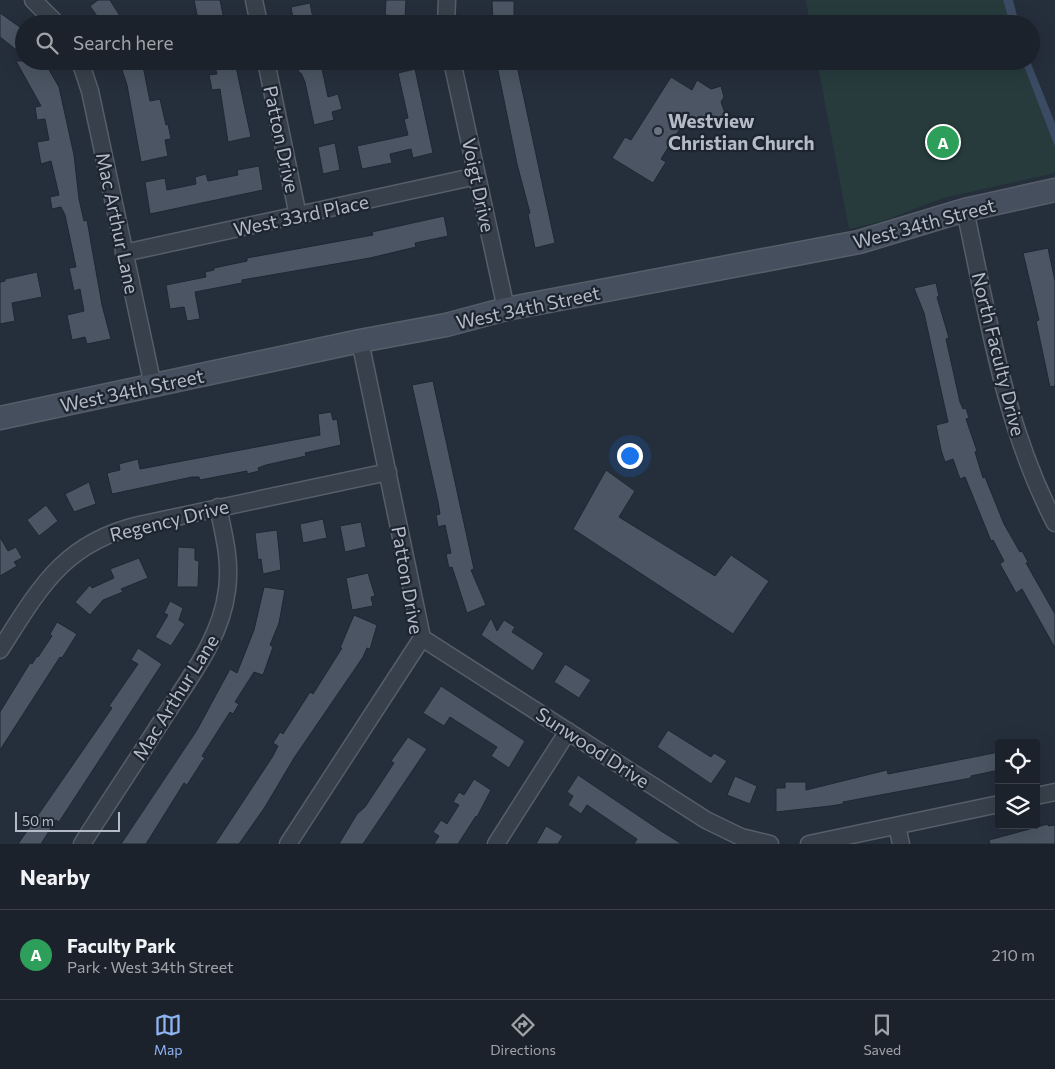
<!DOCTYPE html>
<meta charset="utf-8">
<style>
:root{--surface:#1c222c;--page:#252a34;--text:#f1f3f6;--muted:#a0a4a9;--line:#3a3f48;--accent:#8eb3f1}
body{margin:0;font-family:Commissioner,sans-serif;background:var(--page);color:var(--text)}
.controls{position:absolute;right:15px;bottom:15px;display:grid;overflow:hidden;border-radius:5px;box-shadow:0 5px 20px #0002}
.controls button{width:45px;height:45px;display:grid;place-items:center;padding:0;border:0;border-bottom:1px solid var(--line);background:var(--surface);color:var(--text);font:25px sans-serif}
.scale{position:absolute;left:15px;bottom:12px;width:105px;box-sizing:border-box;padding-left:5px;border:2px solid #b4bbc7;border-top:0;font-size:14px;line-height:18px;white-space:nowrap;color:#b4bbc7;-webkit-text-stroke:4px #1d2530;paint-order:stroke}
.you{position:absolute;left:629px;top:455px;width:18px;height:18px;margin:-12px;border:4px solid #fff;border-radius:50%;background:#1a73e8;box-shadow:0 0 0 8px #1a73e833}
.badge{display:grid;place-items:center;width:32px;height:32px;border-radius:50%;background:var(--accent);color:#fff;font-size:16px;font-weight:700}
.pin{position:absolute;translate:-50% -50%;border:2px solid #fff;box-shadow:0 1px 5px #0006}
.list{margin:0;padding:0;list-style:none}
h2{display:flex;justify-content:space-between;align-items:center;height:65px;margin:0;padding:0 20px;font-size:21px}
h2 small{font-size:16px;font-weight:400;color:var(--muted)}
.list li{display:grid;grid-template-columns:32px 1fr auto;gap:15px;align-items:center;box-sizing:border-box;height:90px;padding:0 20px;border-top:1px solid var(--line)}
.list b{display:block;font-size:19px;white-space:nowrap}
.list p{margin:0;font-size:16px;white-space:nowrap;color:var(--muted)}
.list em{font-size:16px;font-style:normal;color:var(--muted)}
.icon{flex:none;width:28px;height:28px;fill:none;stroke:currentColor;stroke-width:2;stroke-linecap:round;stroke-linejoin:round}
.map{position:relative;flex:none;width:1055px;height:844px;overflow:hidden}
.search{position:absolute;background:var(--surface);box-shadow:0 5px 20px #0002;left:15px;right:15px;top:15px;height:55px;display:flex;align-items:center;gap:12px;box-sizing:border-box;padding:0 18px;border-radius:28px;color:var(--muted);font-size:19px}
.sheet{height:155px;background:var(--surface)}
nav{display:flex;justify-content:space-around;align-items:center;box-sizing:border-box;height:70px;border-top:1px solid var(--line);background:var(--surface);font-size:14px;color:var(--muted)}
nav a{display:grid;justify-items:center;gap:2px}
nav .on{color:var(--accent)}
.map>svg:first-child{display:block}
</style>
<div class="map">
<svg width="1055" height="844" viewBox="0 0 1055 844">
<rect width="100%" height="100%" fill="#252e3b"/>
<path fill="#273b3d" d="M806 0H1003L1010 24H810Z
M817 61H1022L1055 147V173L943 198 883 221 849 229Z"/>
<path fill="#3b4b63" d="M1003 0H1013L1019 24H1010Z
M1022 61H1030L1055 123V147Z"/>
<path fill="#4b5563" stroke="#1f2732" d="M98 0H110L125 24H85L97 16 90 6Z
M194 0H220L225 24H199Z
M386 0H406L405 17 385 15Z
M492 1H514V24H493Z
M310 3 314 24H294L291 7Z
M0 13 24 30V56L0 37Z
M16 61H44L59 87 74 155 79 199 84 221 87 220 102 305 111 339 87 344 85 337 72 340 67 315 84 311 80 289 74 291 69 268 76 267 65 215 61 207 52 209 50 197 59 195 51 161 41 164 37 142 49 140 45 119 37 120 35 107 41 106Z
M119 61H142L150 101 160 99 166 125 168 124 171 139 165 140 168 156 141 162 127 85Z
M297 61H331V67L322 69 328 97 338 94 342 109 332 112 334 120 314 125 305 82 301 73H299Z
M496 61H516L555 243 535 248 528 214 530 213 517 164Z
M235 62 251 137 228 142 220 89 212 90 209 75 217 74 215 67Z
M415 69 433 153 413 158 411 149 390 154 392 163 362 169 357 146 408 135 404 119 408 118 398 73Z
M671 77 692 90 697 80 711 89 721 86 724 97 721 102 725 113 722 118 709 120 706 124 681 127 661 159 666 162 653 183 612 158 625 137 631 140Z
M335 143 340 170 323 174 318 147Z
M259 166 263 190 150 214 145 182 165 178 167 190 196 184 195 177 206 174 208 181 238 175 237 170Z
M444 216 448 236 415 243 416 247 370 258 242 280V283L195 292 200 319 187 321 184 307 170 309 166 285 206 277 205 272 214 270V268L247 261V258L373 235 372 232Z
M1048 248 1055 281V386L1050 387 1036 321 1039 320 1023 253Z
M37 272 42 297 12 303 15 321 0 324V282L5 281V279Z
M936 283 939 296 937 297 949 338 946 339 960 402 963 409 966 408 969 418 966 419 977 451 975 452 983 478 985 477 1004 524 1020 552 1022 551 1028 562 1026 563 1055 614V648L1022 589 1016 593 1000 564 1004 561 993 540 991 541 965 477 960 479 953 459 945 462 941 450 936 425 948 422 924 313 914 288Z
M433 381 474 569 471 570 486 605 467 613 452 567 449 568 446 554 451 553 445 525 438 527 436 515 440 514 438 502 412 385Z
M331 412 333 420 337 419 341 445 305 453 306 456 266 465 258 468 259 471 247 474V471L200 480 199 477H192L112 494 107 473 120 470 119 464 138 459 140 469 320 435 318 414Z
M606 470 635 491 619 517 715 576 731 555 769 581 733 634 573 529Z
M89 482 96 504 74 512 65 494Z
M46 505 58 521 39 536 27 520Z
M323 519 327 538 303 543 300 524Z
M361 522 366 547 345 552 340 526Z
M277 530 281 570 263 574 261 559 258 560 255 533Z
M0 537 8 551 16 547 22 558 14 562 17 566 0 576Z
M178 547 195 548V560L199 561 198 587H177Z
M139 558 148 578 121 589 123 592 103 600 90 615 75 602 90 585 92 588 114 578 110 569Z
M368 573 375 596 371 597 373 606 352 610 346 578Z
M264 587 285 590 279 623 270 645 273 647 263 675 254 672 235 702 239 704 233 714 230 712 202 756 205 758 203 760 187 785 184 783 146 844H121L197 730 230 669 237 673 254 630Z
M170 601 183 608 179 620 185 624 171 646 155 637 168 615 164 613Z
M354 615 377 625 370 649 367 648 363 657 294 758 265 807 239 844H215L273 756 278 746 273 743 280 732 283 734 310 692 313 694 342 648H340Z
M491 618 497 631 504 620 515 627 512 632 544 653 533 671 481 635Z
M57 622 77 634 62 658 60 657 0 750V712L30 663 32 664 37 656 38 657 52 636 50 634Z
M138 648 162 664 59 822 56 820 41 844H18L112 708 109 706 138 664 131 660Z
M565 664 591 680 579 698 554 682Z
M441 686 525 741 509 768 491 756 497 747 450 717 444 726 423 713Z
M668 730 711 757 714 753 727 761 711 784 657 747Z
M408 737 427 749 363 844H339L357 814 365 807 394 763 391 761Z
M999 752V770L971 776V778L843 802V804L830 806 776 812V788H785V782H806V790L887 770 888 774Z
M578 775 661 831 682 844H634L637 839 587 805 581 814 568 805 573 796 567 792Z
M735 776 757 786 750 804 727 795Z
M474 779 491 790 477 817 476 816 458 844H434L439 836 433 832 441 820 447 824 459 805 453 802 459 792 464 795Z
M1048 824V826L1055 825V844H990L989 840Z
M546 826 563 836 558 844H536Z"/>
<g fill="none" stroke-linecap="round" stroke-linejoin="round">
<g stroke="#565e69" stroke-width="19">
<path id="street" d="M33 0 57 24
M254 0 259 24
M446 24 447 0
M80 61 90 91 153 386
M266 61 298 216
M452 61 506 309
M965 210C988 316 1004 425 1055 523
M124 253 477 176
M422 638 706 820 741 837 770 844
M0 650C39 589 63 543 139 525L388 472
M1036 796 1055 792
M897 826 901 844
M82 844C108 803 135 763 161 722 187 681 221 640 227 590 231 561 224 535 218 507
M288 844 422 638 360 341
M496 844 568 731
M809 844 999 804"/>
</g>
<g stroke="#565e69" stroke-width="25">
<path id="secondary" d="M0 418 360 341 446 325 506 309 859 242 965 210 1055 190"/>
</g>
<use href="#street" stroke="#38404b" stroke-width="16"/>
<use href="#secondary" stroke="#464f5e" stroke-width="22"/>
</g>
<circle fill="#6b7280" stroke="#1d2530" stroke-width="2" cx="658" cy="131" r="5"/>
<g text-anchor="middle" dominant-baseline="central" stroke-width="4.5" stroke-linejoin="round" paint-order="stroke">
<g font-size="19" font-weight="bold" fill="#b4bbc7" stroke="#1d2530" text-anchor="start">
<text x="668" y="120">Westview<tspan x="668" dy="22">Christian Church</tspan></text>
</g>
<g font-size="19" fill="#b4bbc7" stroke="#1d2530">
<text transform="translate(282 139) rotate(78)">Patton Drive</text>
<text transform="translate(479 185) rotate(78)">Voigt Drive</text>
<text transform="translate(301 215) rotate(-12)">West 33rd Place</text>
<text transform="translate(118 223) rotate(78)">Mac Arthur Lane</text>
<text transform="translate(924 223) rotate(-15)">West 34th Street</text>
<text transform="translate(528 307) rotate(-12)">West 34th Street</text>
<text transform="translate(999 354) rotate(76)">North Faculty Drive</text>
<text transform="translate(132 390) rotate(-12)">West 34th Street</text>
<text transform="translate(169 520) rotate(-14)">Regency Drive</text>
<text transform="translate(408 580) rotate(80)">Patton Drive</text>
<text transform="translate(175 697) rotate(-58)">Mac Arthur Lane</text>
<text transform="translate(593 747) rotate(33)">Sunwood Drive</text>
</g>
</g>
</svg>
<div class="controls">
<button><svg class="icon" aria-label="locate" viewBox="0 0 24 24"><circle cx="12" cy="12" r="6"/><path d="M12 2v4M12 18v4M2 12h4M18 12h4"/></svg></button>
<button><svg class="icon" aria-label="layers" viewBox="0 0 24 24"><path d="M12 4l9 5-9 5-9-5zM3 14l9 5 9-5"/></svg></button>
</div>
<div class="scale">50 m</div>
<div class="you"></div>
<div class="pin badge" style="left:943px;top:142px;background:#2e9e5b">A</div>
<div class="search"><svg class="icon" aria-label="search" viewBox="0 0 24 24"><circle cx="10" cy="10" r="6"/><path d="M15 15l6 6"/></svg>Search here</div>
</div>
<section class="sheet">
<h2>Nearby<small></small></h2>
<ul class="list">
<li><span class="badge" style="background:#2e9e5b">A</span><div><b>Faculty Park</b><p>Park · West 34th Street</p></div><em>210 m</em></li>
</ul>
</section>
<nav>
<a class="on"><svg class="icon" aria-label="map" viewBox="0 0 24 24"><path d="M3 6l6-2 6 2 6-2v14l-6 2-6-2-6 2zM9 4v14M15 6v14"/></svg>Map</a>
<a><svg class="icon" aria-label="directions" viewBox="0 0 24 24"><path d="M12 3l9 9-9 9-9-9zM9 14v-3h6M13 9l2 2-2 2"/></svg>Directions</a>
<a><svg class="icon" aria-label="saved" viewBox="0 0 24 24"><path d="M7 4h10v16l-5-4-5 4z"/></svg>Saved</a>
</nav>
